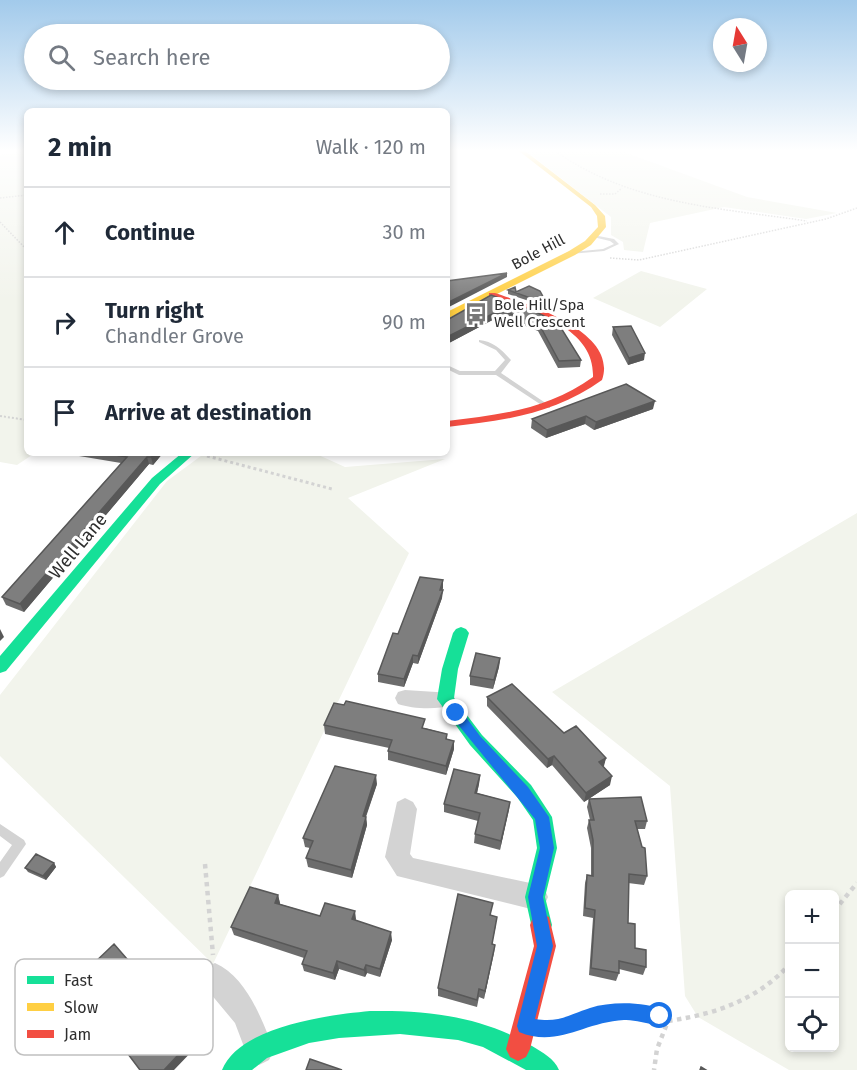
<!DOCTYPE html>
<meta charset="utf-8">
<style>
:root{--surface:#fff;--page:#f2f2f3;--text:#1f2937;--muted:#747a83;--line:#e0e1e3}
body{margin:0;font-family:"Fira Sans",sans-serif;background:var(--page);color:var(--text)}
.controls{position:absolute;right:18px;bottom:18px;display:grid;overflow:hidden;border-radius:9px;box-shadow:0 3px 9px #0003}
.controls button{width:54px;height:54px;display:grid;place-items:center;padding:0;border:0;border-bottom:2px solid var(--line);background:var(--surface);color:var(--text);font:30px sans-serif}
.compass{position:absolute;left:713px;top:18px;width:54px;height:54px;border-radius:50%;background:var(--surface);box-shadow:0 3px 9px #0003;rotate:349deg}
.stop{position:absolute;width:18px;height:18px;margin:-14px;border:4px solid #1a73e8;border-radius:50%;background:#fff}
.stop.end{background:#1a73e8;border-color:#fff;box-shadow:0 2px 6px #0008}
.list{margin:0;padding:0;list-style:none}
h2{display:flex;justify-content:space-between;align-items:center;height:78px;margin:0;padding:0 24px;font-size:26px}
h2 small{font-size:20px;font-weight:400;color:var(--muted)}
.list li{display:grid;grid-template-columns:39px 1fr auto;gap:18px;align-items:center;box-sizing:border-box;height:90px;padding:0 24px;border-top:2px solid var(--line)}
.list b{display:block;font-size:22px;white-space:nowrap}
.list p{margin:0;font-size:20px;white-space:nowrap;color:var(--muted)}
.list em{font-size:20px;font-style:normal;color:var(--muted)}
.icon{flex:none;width:33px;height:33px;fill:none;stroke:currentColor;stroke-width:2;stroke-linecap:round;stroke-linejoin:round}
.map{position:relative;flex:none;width:857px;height:1070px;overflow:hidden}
.search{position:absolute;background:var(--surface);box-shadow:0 3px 9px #0003;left:24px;top:24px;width:426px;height:66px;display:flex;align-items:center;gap:15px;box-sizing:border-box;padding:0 21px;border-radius:33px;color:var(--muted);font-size:22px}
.panel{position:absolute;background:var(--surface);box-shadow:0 3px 9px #0003;left:24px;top:108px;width:426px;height:348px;border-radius:9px}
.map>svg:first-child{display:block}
</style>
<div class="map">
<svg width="857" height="1070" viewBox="0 0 857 1070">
<rect width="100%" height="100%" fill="#fff"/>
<path fill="#f2f4ec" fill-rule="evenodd" d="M27 151V453H35L17 465 0 462V155Z
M526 151H621L747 197 837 213 806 219 724 207 650 223 643 252 624 250 623 242 611 235V217Z
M641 271 707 289 660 327 593 298Z
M205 453H314L345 467 445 459 348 498 409 553 213 964 0 756V695L167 481Z
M857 513V1070H789L698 1017 685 996 670 786 552 692ZM790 894H834V1048H790Z"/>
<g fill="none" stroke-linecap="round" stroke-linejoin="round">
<path stroke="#d3d3d3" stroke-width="1.5" stroke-dasharray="1.5 1.5" stroke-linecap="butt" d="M555 151C630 204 719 208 807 221
M600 194H615L622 188
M0 198 27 195
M0 222 27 250
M610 258 639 260 826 219 857 208"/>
<path stroke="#d3d3d3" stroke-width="2" stroke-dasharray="2 2" stroke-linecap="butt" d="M0 416 27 420"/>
<path stroke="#d3d3d3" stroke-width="3" stroke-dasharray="3 3" stroke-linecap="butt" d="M207 456 332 489"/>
<path stroke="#d3d3d3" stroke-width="4.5" stroke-dasharray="4.5 4.5" stroke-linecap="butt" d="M205 864 213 955
M834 911 857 883
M668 1021C716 1014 757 1000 790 964
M551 1030C564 1028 575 1022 587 1017 613 1008 643 1010 668 1021L657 1049 654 1070"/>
<path fill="#d3d3d3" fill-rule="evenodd" d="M593 235 614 239 619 244 604 251 570 254V253L572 252 603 249 614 244 610 241 593 237Z
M479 340C493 341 502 350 511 360L501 373 550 406V408H546L496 375H459L447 369V365L460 371H495L505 360 496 350 479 342Z
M0 824 24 840 26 844 4 876 0 878V862L12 845 0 836Z"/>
<path fill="#d3d3d3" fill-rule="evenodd" d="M405 690 452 693 455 699 452 705C437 710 413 709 398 704L395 698 398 692Z
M405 798 413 802 417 809 410 854 413 858 535 884 544 888 548 897 544 906 535 910 397 876 385 857 397 802Z
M215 963C247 977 262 1020 274 1050L269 1060 259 1065 249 1060 235 1023 205 987 201 977 205 967Z"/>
<path fill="#16e098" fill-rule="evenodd" d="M182 453H195L160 484 6 671 0 673V656L152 478Z
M461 627 466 629 469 633 458 669 454 698 482 735 531 785 552 817 557 848 545 897 552 925 549 933 541 936 533 933 525 897 537 848 533 820 517 797 470 745 437 699 442 669 453 633 456 629Z
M370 1011C427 1010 481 1016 532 1046 543 1053 554 1058 559 1070H526L483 1047 458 1040 400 1034 339 1038 309 1043 267 1058 252 1070H222C240 1026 328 1015 370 1011Z"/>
<path fill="#ffcf43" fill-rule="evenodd" d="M519 151H525L595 205 605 216 606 227 591 245 575 255 447 319V312L569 251 585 241 598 227 597 216 591 207Z"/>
<path fill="#f24e42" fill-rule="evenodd" d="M489 293H495C527 304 619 331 602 380 555 414 503 421 447 427V421C500 415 549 409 593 377 595 326 528 310 489 297Z
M541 914 549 917 556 946 530 1049 526 1057 518 1061 510 1057 506 1049 534 946 530 925 533 917Z"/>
</g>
<path fill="#6c6c6c" d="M508 290 516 292 547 304V307L508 294Z
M491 295 538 313 581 360 580 367 558 368 538 331 500 316 449 343 447 342V320Z
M613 327 644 360 628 365 612 335Z
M653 409 594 430 585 424 546 438 531 428 532 419Z
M61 453H163L153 465 149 464 24 612 6 605 2 597 121 463Z
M443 580 442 598 418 664 413 663 404 687 378 682V674L398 634Z
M500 658 499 667 493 689 470 685V676Z
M487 697 564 733 606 758 603 767 610 785 584 802 552 765 547 768 487 706Z
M324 725 425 728 447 734V739L454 741V749L446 775 388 760V751L389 748 325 734Z
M480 775 479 784 477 793 510 802 500 850 474 843 475 834 478 821 444 812V804Z
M377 784 366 817 367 825 352 878 308 867 306 858 310 848 305 847 303 838Z
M589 799 647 821 645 829H637L647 876 644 885 628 883V923L635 948 646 967 643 975 619 969V973L616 981 589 975 593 918 583 916 585 883 587 875H591V848L587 828 589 820H590L587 807Z
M54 863 56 867 46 880 28 872 25 868Z
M278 895 280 904 320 916 355 911V920L392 940 380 977 367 973 365 977 339 969 335 980 304 971 302 964 304 958 234 935 231 927Z
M491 915 496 925 492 944 495 945 484 999 479 997 477 1007 438 996V988Z"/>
<path fill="#585858" d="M507 273V277L447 308V303Z
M500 310V316L449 343V336Z
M645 353 644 360 628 365 629 358Z
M655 401 653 409 594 430 596 422Z
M586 416 585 424 546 438 547 430Z
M155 453H163L153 465 151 457Z
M147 457 149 464 24 612 20 604Z
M443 580V588L440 597 443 590 442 598 418 664V656Z
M0 629 4 637 0 641Z
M413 655V663L404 687V679Z
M500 658 499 667 493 689 494 680Z
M454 741V749L446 775V766Z
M554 756 552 765 547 768 548 759Z
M606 758 604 766 597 771 599 762Z
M376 775 377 784 363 824V816Z
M480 775 479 784 475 802V793Z
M612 776 610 785 584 802 586 793Z
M510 802 509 810 500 850 501 841Z
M366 817 367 825 352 878 351 870Z
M54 863 56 867 46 880 43 876Z
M278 895 280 903 277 911 275 903Z
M355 911 356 919 353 927 352 919Z
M391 932 392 940 380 977V969Z
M495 945 494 953 484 999 485 991Z
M337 961 339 969 335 980 333 973Z
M366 965 367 973 365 977 364 970Z
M140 974 145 982 138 989 133 981Z
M194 1038 198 1045 174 1070H164Z
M122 1046 127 1053 125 1055 120 1048Z"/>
<path fill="#7e7e7e" stroke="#585858" stroke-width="1.5" d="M507 273 447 303V281Z
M529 286 540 291 547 304 508 290 515 287 516 292Z
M491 295 538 313 558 323 581 360 559 361 539 324 500 310 449 336 447 335V320Z
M631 326 645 353 629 358 613 327Z
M626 384 655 401 596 422 586 416 547 430 532 419Z
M103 453H155L151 457H147L20 604 2 597 127 457Z
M420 577 443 580 440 590H443L418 656 413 655 404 679 378 674 393 633 398 634Z
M476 653 500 658 494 680 470 676Z
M512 684 564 733 576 726 606 758 599 762 612 776 586 793 554 756 548 759 487 697Z
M346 701 425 719 422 728 447 734 446 739 454 741 446 766 388 751 392 740 324 725 334 703 344 705Z
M335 766 376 775 363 816 366 817 351 870 306 858 313 841 303 838Z
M454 769 480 775 475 793 510 802 501 841 475 834 480 813 444 804Z
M641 797 647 821H635L642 847 645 848 647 876 629 874 628 923 635 924V948L646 950V967L619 961V973L591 968 595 910 585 908 587 875 593 876V840L589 820H594L589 799Z
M36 854 54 863 43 876 25 868Z
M250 887 278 895 275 903 320 916 325 903 355 911 352 919 391 932 380 969 366 965 364 970 337 961 333 973 302 964 307 951 231 927Z
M458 894 493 903 490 915 497 917 492 944 495 945 485 991 479 989 477 1000 438 988Z
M114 944 140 974 133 981 165 1018 171 1012 194 1038 164 1070H140L122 1046 120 1048 77 991 98 972 92 965Z
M310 1059 342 1070H306Z
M701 1067 706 1070H700Z"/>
<linearGradient id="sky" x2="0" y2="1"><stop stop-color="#a2caeb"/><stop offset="0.5" stop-color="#fff"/><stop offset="1" stop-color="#fff" stop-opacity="0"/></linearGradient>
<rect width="857" height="301" fill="url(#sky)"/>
<path fill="#1a73e8" d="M456 708 460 709 480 736 528 787 549 817 554 848 543 897 553 946 535 1019C559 1023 568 1015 590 1008 612 1001 644 1002 666 1010L668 1016 666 1022C653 1028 638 1019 624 1020 584 1022 558 1048 519 1032L517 1026 537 946 528 897 540 848 535 819 451 716 449 713Z"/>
<defs>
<g id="bus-bare" transform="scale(1.8)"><path d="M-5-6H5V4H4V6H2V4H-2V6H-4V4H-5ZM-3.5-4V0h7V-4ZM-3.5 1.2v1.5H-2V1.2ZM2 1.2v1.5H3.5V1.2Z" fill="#777" stroke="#fff" stroke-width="2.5" paint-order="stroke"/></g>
</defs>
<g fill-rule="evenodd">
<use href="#bus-bare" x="476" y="314"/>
</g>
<g text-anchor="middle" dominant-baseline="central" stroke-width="6" stroke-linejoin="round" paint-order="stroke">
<g font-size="15" fill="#2e2e2e" stroke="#fff">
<text transform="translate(538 252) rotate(-28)">Bole Hill</text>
</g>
<g font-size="15" fill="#2e2e2e" stroke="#fff" text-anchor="start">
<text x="494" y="305">Bole Hill/Spa<tspan x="494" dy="17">Well Crescent</tspan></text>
</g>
<g font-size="18" fill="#2e2e2e" stroke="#fff">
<text transform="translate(78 546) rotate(-50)">Well Lane</text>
</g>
</g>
<rect x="15" y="959" width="198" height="96" rx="9" fill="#fff" stroke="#c0c0c0" stroke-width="1.5"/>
<rect x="27" y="976" width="27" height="8" fill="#16e098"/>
<rect x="27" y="1003" width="27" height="8" fill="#ffcf43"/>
<rect x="27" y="1030" width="27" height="8" fill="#f24e42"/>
<g font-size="16" fill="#2e2e2e">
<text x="64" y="986">Fast</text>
<text x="64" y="1013">Slow</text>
<text x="64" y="1040">Jam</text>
</g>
</svg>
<div class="controls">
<button>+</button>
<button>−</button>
<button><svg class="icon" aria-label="locate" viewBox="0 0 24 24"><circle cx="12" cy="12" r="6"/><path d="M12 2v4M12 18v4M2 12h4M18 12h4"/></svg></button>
</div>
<svg class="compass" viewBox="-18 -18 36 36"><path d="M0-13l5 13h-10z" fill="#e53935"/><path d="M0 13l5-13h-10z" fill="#747a83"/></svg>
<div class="stop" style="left:660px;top:1016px"></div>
<div class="stop end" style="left:456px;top:713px"></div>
<div class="search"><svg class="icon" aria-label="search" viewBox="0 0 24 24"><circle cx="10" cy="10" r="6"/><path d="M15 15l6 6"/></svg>Search here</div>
<section class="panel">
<h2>2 min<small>Walk · 120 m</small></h2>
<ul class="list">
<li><svg class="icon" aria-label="ahead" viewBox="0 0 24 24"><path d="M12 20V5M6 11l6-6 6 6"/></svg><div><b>Continue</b></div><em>30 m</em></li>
<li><svg class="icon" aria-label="right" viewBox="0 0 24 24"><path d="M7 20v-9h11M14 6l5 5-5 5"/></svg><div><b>Turn right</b><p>Chandler Grove</p></div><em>90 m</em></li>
<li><svg class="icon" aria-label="arrive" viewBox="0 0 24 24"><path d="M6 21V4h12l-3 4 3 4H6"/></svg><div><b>Arrive at destination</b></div></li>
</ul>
</section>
</div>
